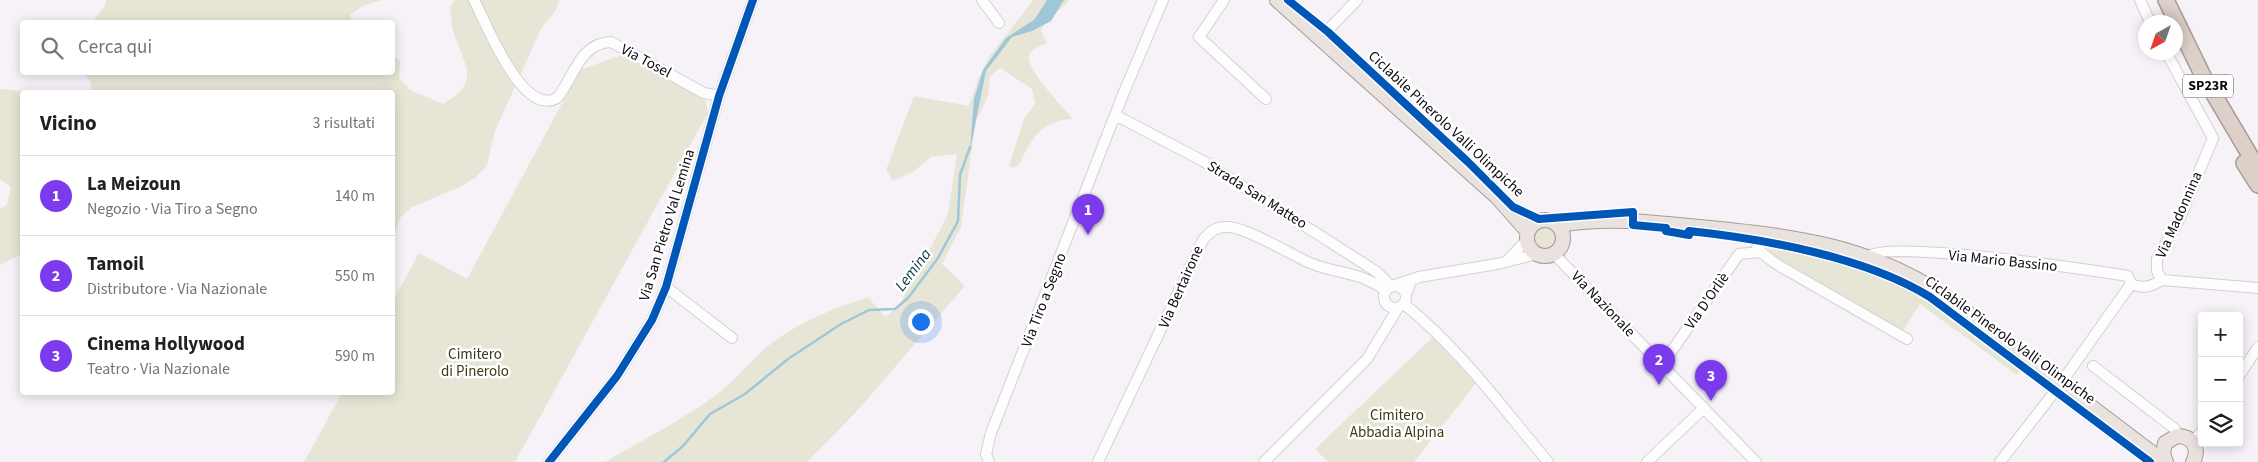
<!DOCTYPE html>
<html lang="it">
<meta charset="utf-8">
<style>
:root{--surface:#fff;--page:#f2f2f2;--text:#202124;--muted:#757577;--line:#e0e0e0;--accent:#7c3aed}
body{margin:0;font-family:"Source Sans 3",sans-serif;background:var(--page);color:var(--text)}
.controls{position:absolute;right:15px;bottom:15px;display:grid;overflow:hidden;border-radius:5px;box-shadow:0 2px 12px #0003}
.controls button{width:45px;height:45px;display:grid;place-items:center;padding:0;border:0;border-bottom:1px solid var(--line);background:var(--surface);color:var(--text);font:25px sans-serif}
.compass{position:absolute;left:2138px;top:15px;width:45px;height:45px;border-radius:50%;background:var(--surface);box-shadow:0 2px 12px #0003;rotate:220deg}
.you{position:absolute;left:920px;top:321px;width:18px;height:18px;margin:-12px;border:4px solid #fff;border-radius:50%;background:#1a73e8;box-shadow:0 0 0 8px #1a73e833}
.badge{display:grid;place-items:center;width:32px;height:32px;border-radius:50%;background:var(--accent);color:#fff;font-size:16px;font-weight:700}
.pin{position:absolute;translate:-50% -41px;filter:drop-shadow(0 1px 2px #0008)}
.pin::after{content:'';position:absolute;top:26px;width:18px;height:15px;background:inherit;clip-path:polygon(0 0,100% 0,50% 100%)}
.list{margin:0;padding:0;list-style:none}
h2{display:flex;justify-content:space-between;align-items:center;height:65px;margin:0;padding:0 20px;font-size:21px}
h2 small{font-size:16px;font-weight:400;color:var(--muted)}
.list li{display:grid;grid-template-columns:32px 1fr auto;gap:15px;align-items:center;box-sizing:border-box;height:80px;padding:0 20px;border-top:1px solid var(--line)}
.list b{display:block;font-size:19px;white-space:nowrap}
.list p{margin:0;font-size:16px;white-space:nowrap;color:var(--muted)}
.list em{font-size:16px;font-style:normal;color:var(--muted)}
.icon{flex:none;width:28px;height:28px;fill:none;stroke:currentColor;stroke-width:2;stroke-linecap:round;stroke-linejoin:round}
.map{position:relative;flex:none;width:2258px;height:462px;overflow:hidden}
.search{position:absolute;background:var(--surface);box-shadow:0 2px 12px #0003;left:20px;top:20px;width:375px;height:55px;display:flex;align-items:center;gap:12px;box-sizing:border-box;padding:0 18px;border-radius:5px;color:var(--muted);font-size:19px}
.panel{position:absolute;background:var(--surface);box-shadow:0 2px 12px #0003;left:20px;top:90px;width:375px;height:305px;border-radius:5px}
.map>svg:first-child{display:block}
</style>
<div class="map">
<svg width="2258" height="462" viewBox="0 0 2258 462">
<rect width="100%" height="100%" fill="#f6f2f8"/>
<path fill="#e7e6d6" d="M106 0H383L364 5 350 15 352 22H92L106 4Z
M455 0H560L554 13 542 27 495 131 487 165 475 178 460 187 412 207 400 218 393 241 392 92H92L90 81 84 73 392 72 393 55 400 61 399 78 410 90 443 104C486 81 460 60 452 27 451 20 451 13 450 7Z
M1033 0H1069C1061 13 1050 10 1041 31L1047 43C1041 46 1031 49 1029 56 1026 69 1064 109 1073 119 1042 120 1031 139 1019 165L1014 168 1009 166 1024 119 1035 104 1032 89 1000 68 990 76 988 96 976 121 961 227 942 264 965 286 856 412 807 462H605C642 440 681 421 716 395 733 383 745 367 760 353 791 325 829 310 868 297L885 317 900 305 911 280 921 266 948 214 957 154 931 157 913 172 893 181 886 170 914 96 969 106 978 79 989 57Z
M624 54 706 101 708 113 515 462H304L342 393 392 392 393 301 419 253 467 279 580 70Z
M0 89 30 92H22V254L0 265V209L7 204 11 187 0 179Z
M1533 238a12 12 0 1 1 24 0a12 12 0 1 1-24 0Z
M1768 244 1818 250 1920 287 2025 364 2017 375 1920 304 1903 331 1769 255Z
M1433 337 1476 383 1414 462H1328L1315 449Z"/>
<path fill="#9fc7d7" d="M1047 0H1064L1051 21 1032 31 1012 37 986 71 970 150 974 99 983 70 1006 38 1034 20Z"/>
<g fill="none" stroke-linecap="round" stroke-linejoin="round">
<path stroke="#9fc7d7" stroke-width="2.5" d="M664 462 683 446 710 414 745 394 788 359 841 324 869 310 895 309 908 298 938 258 958 221 960 175 970 147"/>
<g stroke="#d3d0d4" stroke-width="12">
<path id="minor" d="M474 0C486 23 523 118 557 98 574 78 579 43 611 42L704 93 719 96
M982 0 999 23
M1224 0 1199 37 1266 99
M2140 0 2150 22
M1320 38 1357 0
M1115 115 1203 161 1377 272 1391 286
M1754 232C1754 250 1765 256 1778 265L1907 339
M1554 254 1756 462
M1869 256C1891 240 2090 270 2128 276L2131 284
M1507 261 1527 240
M1419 277 1497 264 1537 254
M2162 280 2157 271V259L2180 218 2213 138 2166 52
M2162 280 2258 288
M1395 285 1419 277 1411 281 1406 294
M1384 297a11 11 0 1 1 22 0a11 11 0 1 1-22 0Z
M666 287 732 338
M1404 304C1460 349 1502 407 1548 462
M1662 365 1739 254 1760 252
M2093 366 2175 429 2177 436
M2239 376 2258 347
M2192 441 2202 432
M549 462 617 376 652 320 666 287 719 96 753 0
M989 462 986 454 991 433 1124 92 1163 0
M1098 462 1203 240C1210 231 1217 226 1229 227 1249 229 1290 254 1310 263 1336 274 1363 272 1386 291
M1264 462 1367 359 1398 308
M1647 462 1704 408
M2000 462 2056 390 2131 284C2143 289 2150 287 2162 280"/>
</g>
<g stroke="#a99b95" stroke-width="16">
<path id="major" d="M1277 0 1497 197 1528 232
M1527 238a18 18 0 1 1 36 0a18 18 0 1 1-36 0Z
M1559 225C1608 217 1650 222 1699 227 1792 236 1868 244 1948 298L2155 455 2165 460
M2166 462 2163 454 2165 443 2177 436C2193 436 2200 449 2193 462"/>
</g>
<g stroke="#a99b95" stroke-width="18">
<path id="highway" d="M2166 0 2203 76 2258 169
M2244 163 2258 185"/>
</g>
<use href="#minor" stroke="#fefdfe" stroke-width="10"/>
<use href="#major" stroke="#e9e2de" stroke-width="14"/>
<use href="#highway" stroke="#dcd0c8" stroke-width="15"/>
<g stroke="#fff" stroke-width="11">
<path id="cycleway" d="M1288 0 1328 32 1468 162 1513 207 1539 219 1633 212V225L1666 228V231L1689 235V231C1764 239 1866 257 1930 297L2150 462
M549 462 617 376 652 320 666 287 719 96 753 0"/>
</g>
<use href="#cycleway" stroke="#0057b8" stroke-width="8"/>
</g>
<g text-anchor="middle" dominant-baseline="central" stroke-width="5" stroke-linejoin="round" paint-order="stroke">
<rect fill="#fff" stroke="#565457" stroke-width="1" x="2183" y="74.5" width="50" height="23" rx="4"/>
<g font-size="14" font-weight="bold" fill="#0d0b0f">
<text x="2208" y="86">SP23R</text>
</g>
<g font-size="15" fill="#0d0b0f" stroke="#fff">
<text transform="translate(646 61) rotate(28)">Via Tosel</text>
<text transform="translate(1446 124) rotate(43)">Ciclabile Pinerolo Valli Olimpiche</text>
<text transform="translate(1257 195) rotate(32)">Strada San Matteo</text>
<text transform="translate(2179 215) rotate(-66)">Via Madonnina</text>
<text transform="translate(667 225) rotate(-73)">Via San Pietro Val Lemina</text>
<text transform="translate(2003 261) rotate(6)">Via Mario Bassino</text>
<text transform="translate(1181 287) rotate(-66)">Via Bertairone</text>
<text transform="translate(1044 300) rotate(-69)">Via Tiro a Segno</text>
<text transform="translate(1707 301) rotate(-55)">Via D'Orliè</text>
<text transform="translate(1603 304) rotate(46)">Via Nazionale</text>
<text transform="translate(2010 340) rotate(36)">Ciclabile Pinerolo Valli Olimpiche</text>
</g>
<g font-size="15" fill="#3a3b14" stroke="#fff">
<text x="475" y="354">Cimitero<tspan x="475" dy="17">di Pinerolo</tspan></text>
<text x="1397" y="415">Cimitero<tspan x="1397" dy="17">Abbadia Alpina</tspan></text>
</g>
<g font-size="16" font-style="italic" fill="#033c4a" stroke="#fff">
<text transform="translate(913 270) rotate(-53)">Lemina</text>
</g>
</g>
</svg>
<div class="controls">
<button>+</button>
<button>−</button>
<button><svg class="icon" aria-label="layers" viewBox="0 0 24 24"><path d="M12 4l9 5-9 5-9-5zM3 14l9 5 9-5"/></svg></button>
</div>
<svg class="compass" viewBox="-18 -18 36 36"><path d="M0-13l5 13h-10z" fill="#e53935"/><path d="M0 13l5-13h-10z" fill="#757577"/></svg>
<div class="you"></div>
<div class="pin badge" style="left:1088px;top:235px">1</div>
<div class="pin badge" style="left:1659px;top:385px">2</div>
<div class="pin badge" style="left:1711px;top:401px">3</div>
<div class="search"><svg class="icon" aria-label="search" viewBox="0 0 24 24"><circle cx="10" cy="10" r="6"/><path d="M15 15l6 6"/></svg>Cerca qui</div>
<section class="panel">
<h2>Vicino<small>3 risultati</small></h2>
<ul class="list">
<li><span class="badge">1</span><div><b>La Meizoun</b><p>Negozio · Via Tiro a Segno</p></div><em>140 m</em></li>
<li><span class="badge">2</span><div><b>Tamoil</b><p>Distributore · Via Nazionale</p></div><em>550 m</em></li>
<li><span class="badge">3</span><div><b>Cinema Hollywood</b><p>Teatro · Via Nazionale</p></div><em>590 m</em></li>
</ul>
</section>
</div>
